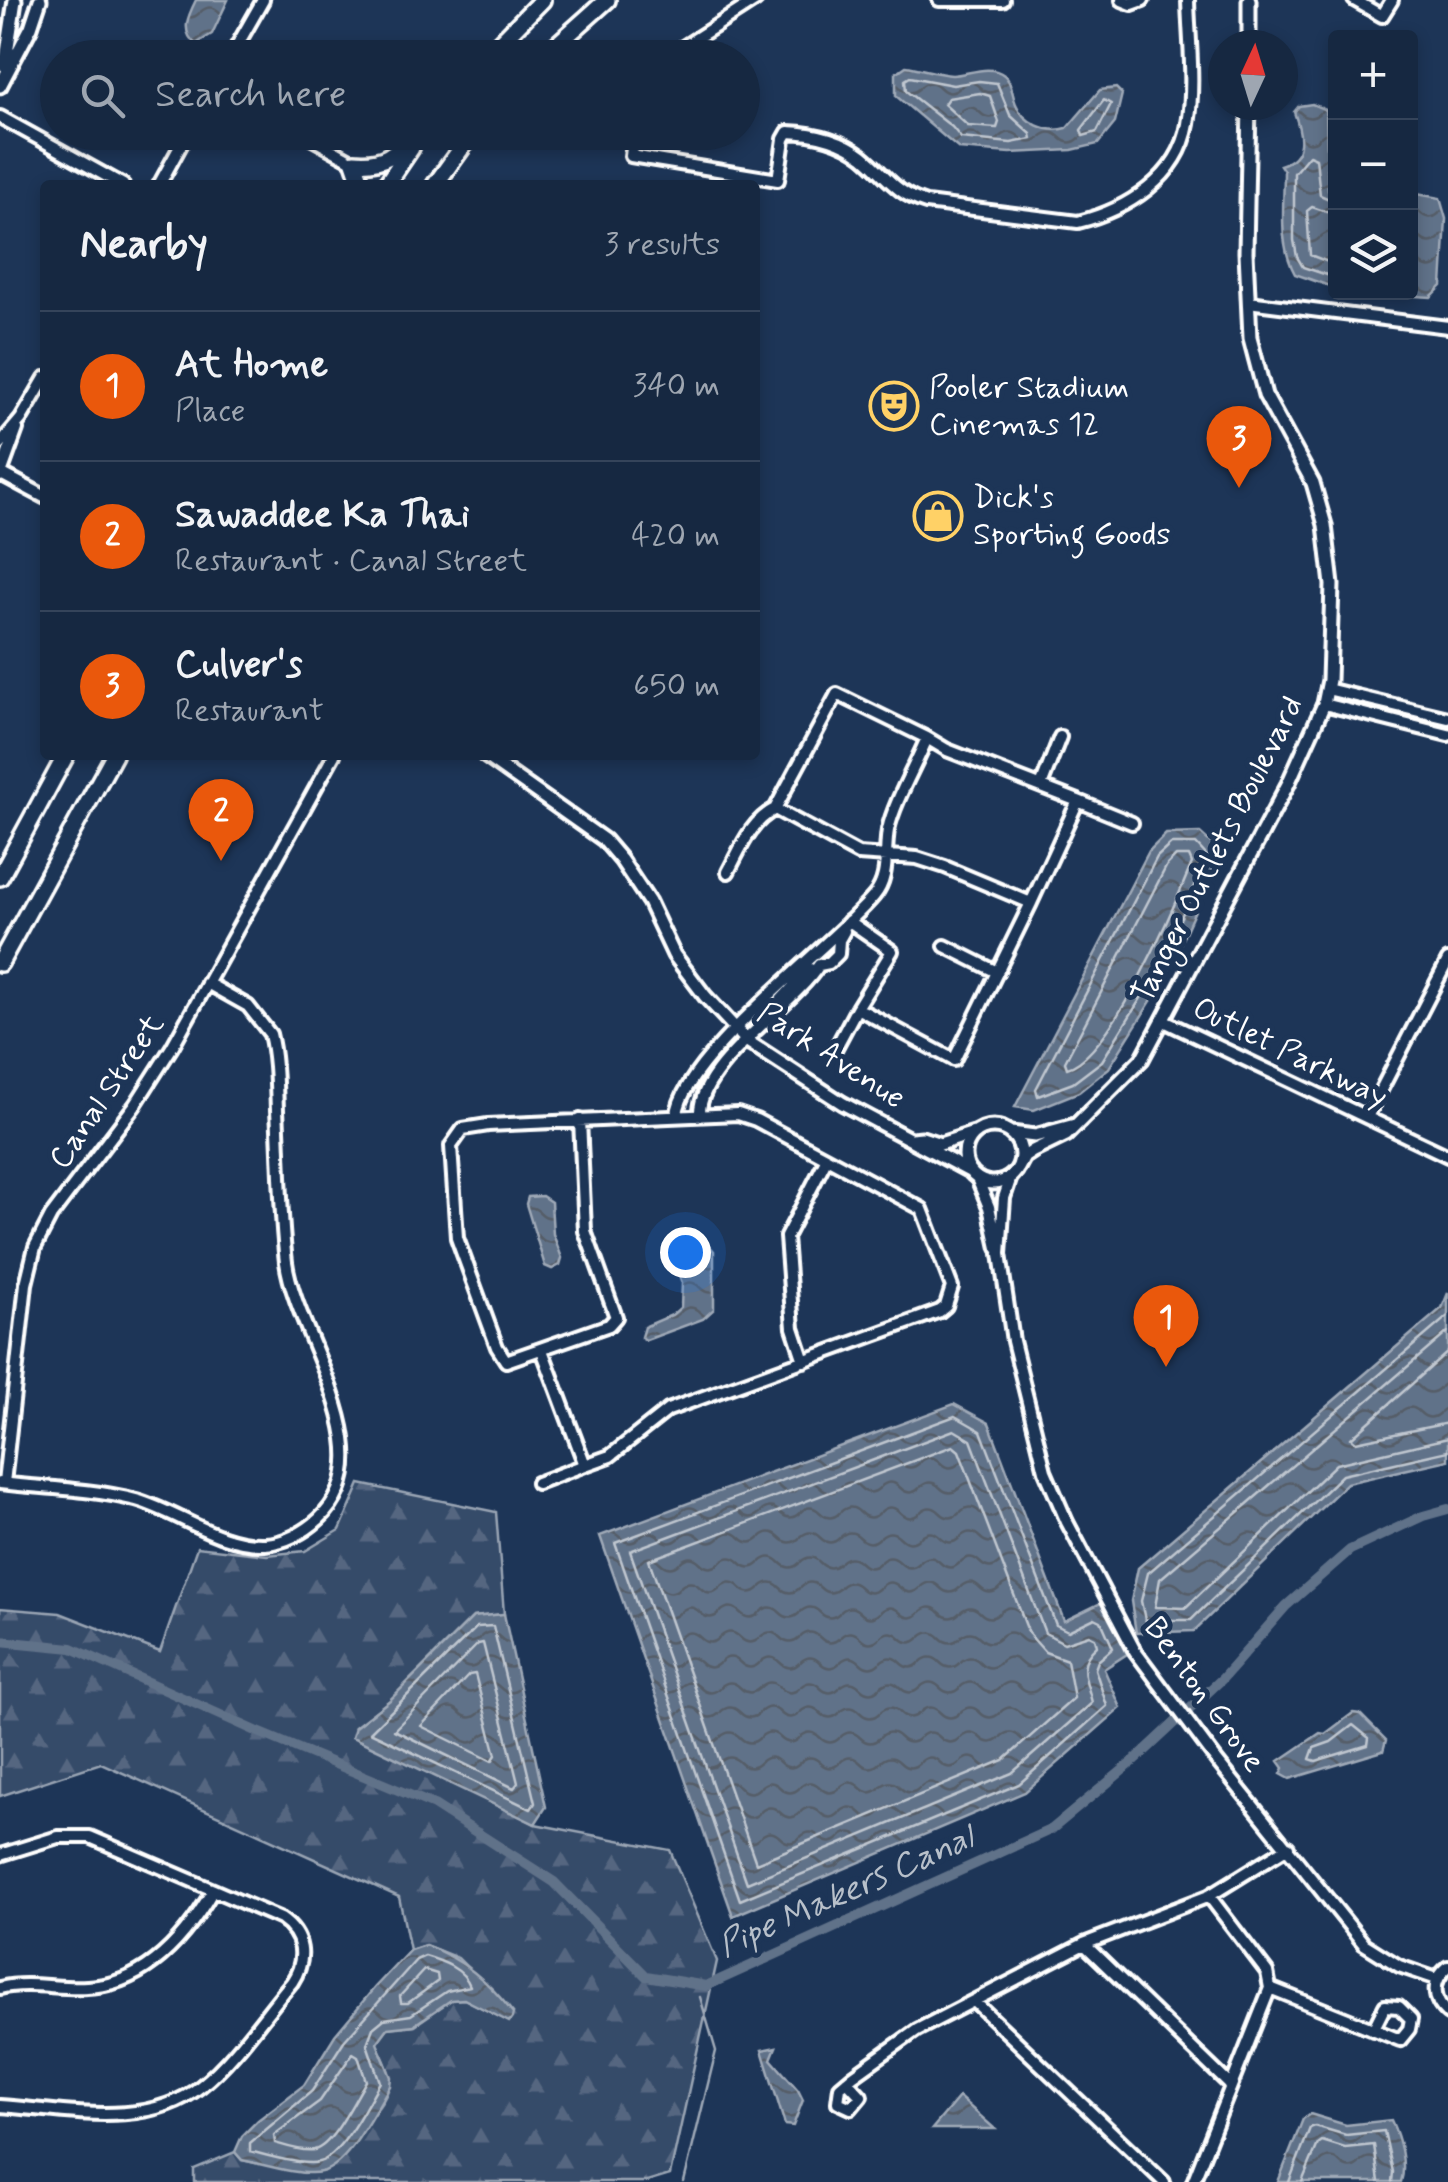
<!DOCTYPE html>
<meta charset="utf-8">
<style>
:root{--surface:#162841;--page:#1f3048;--text:#f1f3f6;--muted:#9ea6b1;--line:#35445a;--accent:#ea580c}
body{margin:0;font-family:Mynerve,sans-serif;background:var(--page);color:var(--text)}
.controls{position:absolute;right:30px;top:30px;display:grid;overflow:hidden;border-radius:10px;box-shadow:0 5px 15px #0003}
.controls button{width:90px;height:90px;display:grid;place-items:center;padding:0;border:0;border-bottom:2px solid var(--line);background:var(--surface);color:var(--text);font:50px sans-serif}
.compass{position:absolute;left:1208px;top:30px;width:90px;height:90px;border-radius:50%;background:var(--surface);box-shadow:0 5px 15px #0003;rotate:4deg}
.you{position:absolute;left:685px;top:1252px;width:35px;height:35px;margin:-25px;border:8px solid #fff;border-radius:50%;background:#1a73e8;box-shadow:0 0 0 15px #1a73e833}
.badge{display:grid;place-items:center;width:65px;height:65px;border-radius:50%;background:var(--accent);color:#fff;font-size:32px;font-weight:700}
.pin{position:absolute;translate:-50% -82px;filter:drop-shadow(0 2px 5px #0008)}
.pin::after{content:'';position:absolute;top:52px;width:35px;height:30px;background:inherit;clip-path:polygon(0 0,100% 0,50% 100%)}
.list{margin:0;padding:0;list-style:none}
h2{display:flex;justify-content:space-between;align-items:center;height:130px;margin:0;padding:0 40px;font-size:42px}
h2 small{font-size:32px;font-weight:400;color:var(--muted)}
.list li{display:grid;grid-template-columns:65px 1fr auto;gap:30px;align-items:center;box-sizing:border-box;height:150px;padding:0 40px;border-top:2px solid var(--line)}
.list b{display:block;font-size:38px;white-space:nowrap}
.list p{margin:0;font-size:32px;white-space:nowrap;color:var(--muted)}
.list em{font-size:32px;font-style:normal;color:var(--muted)}
.icon{flex:none;width:55px;height:55px;fill:none;stroke:currentColor;stroke-width:2;stroke-linecap:round;stroke-linejoin:round}
.map{position:relative;flex:none;width:1448px;height:2182px;overflow:hidden}
.search{position:absolute;background:var(--surface);box-shadow:0 5px 15px #0003;left:40px;top:40px;width:720px;height:110px;display:flex;align-items:center;gap:25px;box-sizing:border-box;padding:0 35px;border-radius:55px;color:var(--muted);font-size:38px}
.panel{position:absolute;background:var(--surface);box-shadow:0 5px 15px #0003;left:40px;top:180px;width:720px;height:580px;border-radius:10px}
.map>svg:first-child{display:block}
</style>
<div class="map">
<svg width="1448" height="2182" viewBox="0 0 1448 2182">
<defs>
<pattern id="forest-firs" width="22" height="20" patternUnits="userSpaceOnUse" patternTransform="scale(2.5)"><rect width="22" height="20" fill="#364b69"/><path d="M5 1l3.5 6h-7zM16 11l3.5 6h-7z" fill="#546680"/></pattern>
<pattern id="water-waves" width="16" height="10" patternUnits="userSpaceOnUse" patternTransform="scale(2.5)"><rect width="16" height="10" fill="#617289"/><path d="M0 5q4-4 8 0t8 0" fill="none" stroke="#555d67"/></pattern>
</defs>
<rect width="100%" height="100%" fill="#1d3557"/>
<filter id="ink" filterUnits="userSpaceOnUse"><feTurbulence type="fractalNoise" baseFrequency=".01" numOctaves="2"/><feDisplacementMap in="SourceGraphic" scale="20" xChannelSelector="R" yChannelSelector="G"/><feConvolveMatrix kernelMatrix="1 2 1 2 8 2 1 2 1" color-interpolation-filters="sRGB"/></filter>
<g filter="url(#ink)">
<path fill="url(#forest-firs)" stroke="#9aa5b4" stroke-width="2.5" d="M360 1484 496 1512 504 1614 473 1617 390 1700 355 1727 535 1824 670 1850 717 1961 670 2175 647 2182H194V2169L235 2152 242 2160 305 2173C328 2155 390 2111 390 2080 390 2068 381 2053 376 2043L388 2028 415 2025 451 2000 464 1999 509 2021 513 2013 458 1958 425 1945 410 1950 399 1897 101 1763 0 1796V1608L60 1613 160 1652 197 1547 267 1555 305 1551 340 1530Z"/>
<path fill="url(#water-waves)" stroke="#a0aab8" stroke-width="2.5" d="M196 0H228L212 34 196 44C180 32 188 16 196 0Z
M906 66C921 68 937 74 952 75 967 75 990 63 1004 75 1012 81 1012 95 1016 104 1023 123 1048 134 1067 128L1100 90 1116 88 1122 94 1115 123 1098 144 1072 150 1010 153 959 149 896 96V73Z
M1312 104 1326 110 1328 190 1335 194V288L1295 274C1278 243 1284 205 1284 171L1280 165C1307 157 1302 134 1294 112L1299 106Z
M1411 193 1440 198 1446 219 1442 286 1431 297 1365 293 1410 292Z
M1200 833 1221 852 1163 982 1109 1068 1079 1092 1034 1110 1015 1107 1149 851 1166 834Z
M542 1196 551 1202 553 1234 562 1258 560 1265 552 1269 545 1266 526 1204 528 1197Z
M685 1244 709 1245 714 1251V1309L703 1319 646 1340 641 1337 644 1327 672 1315 681 1307 682 1283 673 1259V1251Z
M1448 1293V1460L1347 1483 1194 1631 1136 1633 1131 1601 1138 1568 1442 1308Z
M954 1404 989 1423 1064 1621 1103 1602 1127 1654 1104 1669 1121 1708 1025 1792 733 1916 600 1536Z
M504 1614 546 1807 535 1824 352 1737 355 1727 390 1700 473 1617Z
M1353 1713 1360 1714 1386 1740 1383 1751 1290 1779 1281 1774 1284 1768 1279 1761 1320 1733 1325 1734Z
M425 1945C462 1958 489 1982 513 2013L512 2018 509 2022 464 1999 451 2000 414 2025 388 2028 377 2043 391 2077 390 2086C375 2109 349 2166 321 2172 303 2177 261 2164 242 2160L235 2152 242 2136 258 2120 304 2085 335 2035 375 1987 410 1950Z
M776 2047 771 2059 798 2090 803 2100 793 2126 785 2125 762 2050Z
M959 2097 995 2129H932Z
M1310 2114 1346 2125 1391 2120C1399 2137 1407 2164 1401 2182H1278L1303 2119Z"/>
<g fill="none" stroke-linecap="round" stroke-linejoin="round">
<path stroke="#c0c7d0" stroke-width="2.5" d="M910 77 953 85 979 81 997 83 1010 115 1031 134 1032 139 1011 143 961 138 952 127 906 91 905 80Z
M980 93 990 96 999 122 997 128 968 126 944 104 948 98Z
M1104 100 1111 104 1097 132 1083 136 1081 130Z
M1336 202 1320 195 1316 158 1309 155 1294 173V240L1297 257 1303 267 1336 278
M1336 215 1312 207 1307 211 1310 255 1336 265
M1171 844H1196L1208 857 1154 977 1102 1061 1073 1083 1038 1096 1036 1089 1157 857Z
M1176 856H1189L1192 863C1175 905 1110 1058 1067 1068L1065 1062 1167 865Z
M1448 1316 1148 1573 1141 1601 1145 1620H1191L1342 1475 1448 1451
M1448 1332 1160 1579 1155 1607 1185 1608 1336 1464 1448 1438
M1448 1352 1351 1438 1356 1442 1448 1423
M955 1416 981 1431 1056 1625 1068 1631 1095 1618 1101 1621 1113 1648 1098 1661 1095 1669 1107 1706 1019 1784 740 1900 615 1543Z
M954 1430 971 1440 1045 1633 1064 1643 1089 1635 1095 1638 1097 1646C1075 1665 1087 1679 1092 1703L1012 1773 747 1883 630 1551Z
M953 1446 959 1451 1029 1634 1045 1652 1067 1660 1074 1698 1004 1760 756 1863 649 1560Z
M493 1626 535 1803 531 1809 370 1732 477 1627Z
M483 1643 518 1783 514 1788 394 1730 478 1644Z
M475 1674 496 1755 492 1761 421 1726 469 1675Z
M1353 1725 1369 1738 1368 1745 1316 1761 1310 1759 1314 1748 1331 1742Z
M425 1956C442 1961 464 1969 470 1986L447 1991 411 2015 384 2019 373 2028 367 2044 380 2082C368 2102 342 2156 319 2162 305 2166 264 2155 250 2151V2143L312 2091 344 2041 416 1960Z
M424 1970 437 1974 438 1981 408 2003H401L400 1996Z
M353 2053 358 2056 366 2081C356 2097 333 2146 314 2150 303 2152 285 2146 275 2143L274 2135 320 2101Z
M1289 2182 1310 2128 1315 2126 1346 2135 1384 2131 1393 2172 1392 2182
M1302 2182 1318 2144 1322 2141 1345 2148 1374 2145 1379 2182"/>
<path stroke="#a0aab8" stroke-width="2.5" d="M684 2182 716 2051 700 1997"/>
<path stroke="#617289" stroke-width="10" d="M0 1641 72 1648 256 1731 434 1805 554 1882 646 1976 706 1986 1052 1829 1135 1760 1222 1679 1286 1606 1350 1550 1423 1516 1448 1509"/>
<g stroke="#fff" stroke-width="18">
<path id="minor" d="M939 0H1003
M1122 0 1132 4 1143 0
M1354 0 1382 16 1392 0
M230 58 263 0
M666 58 756 0
M0 117 123 185
M300 132 354 162
M634 132 631 156 778 180 784 139 788 132C814 133 842 140 863 156 887 176 895 193 926 203L1078 222C1126 210 1179 178 1188 124 1195 85 1189 40 1188 0
M159 185 188 132
M1248 302 1448 327
M0 444 21 419 45 378
M0 476 17 429
M1327 689 1448 718
M1324 704 1448 735
M1041 786 1060 737
M1078 801 1132 823
M728 872C741 848 750 822 775 809
M849 921 892 951 857 1008 954 1060 1031 903
M945 946 997 972
M781 1000 810 969
M1164 1021 1448 1156
M834 1051 857 1008
M700 1114C698 1066 793 1006 819 965L829 963 838 954 839 940 844 931
M677 1115C681 1058 833 945 874 896 890 877 884 853 888 830 894 802 916 765 927 738L837 694 775 809 858 854 917 858 945 867 1031 903 1078 801 947 750 927 738
M1367 1117 1448 960
M580 1120 585 1231 616 1317 609 1325 506 1361 497 1347 457 1238 451 1146 463 1129 488 1125 738 1114 756 1120 922 1209 952 1287 946 1306 940 1311 668 1410 610 1456 585 1465
M1011 1177 1004 1198 1000 1254 1013 1341 1045 1471 1067 1522 1135 1651 1217 1761 1364 1944 1399 1966 1437 1979
M977 1178 989 1207 998 1248
M804 1361 793 1328 786 1237 827 1158
M0 1483C44 1488 93 1489 136 1500 179 1512 219 1546 265 1544 285 1543 305 1532 319 1519 390 1454 296 1337 286 1262 280 1212 280 1160 277 1110 276 1085 276 1058 270 1034L248 1006 207 983
M4 1483 26 1284 35 1247 51 1216 135 1105 172 1047 334 755
M537 1483 585 1465 542 1350
M0 1855 58 1837H90L281 1919C304 1935 307 1959 292 1982 264 2015 234 2060 201 2086 147 2130 64 2110 0 2106
M1084 1944 1231 2086
M1448 1967C1431 1981 1432 2000 1448 2014
M0 1988C29 1981 57 1989 87 1987 145 1985 186 1937 213 1890
M1270 1988 1400 2040 1409 2029 1411 2019 1399 2007 1385 2006 1373 2030
M975 2002 1164 2182
M847 2081 861 2096 851 2108 838 2102 840 2087 853 2076 917 2030 1084 1944 1209 1896 1288 1847
M1193 2182 1270 1988 1267 1972 1209 1896"/>
</g>
<g stroke="#fff" stroke-width="19">
<path id="tertiary" d="M1249 45V0
M5 66 15 0
M0 86 31 27 40 0
M0 473 45 497
M484 755 604 840 621 860 649 902 674 955 705 996 747 1041 842 1103 971 1172
M965 1155a28 28 0 1 1 56 0a28 28 0 1 1-56 0Z
M1011 1133 1035 1136 1075 1125
M912 1139 922 1138 940 1144 974 1133
M1018 1168 1024 1157 1033 1151 1066 1135 1142 1059 1288 784 1324 704 1329 680 1332 585 1325 525 1313 483 1265 395 1250 338 1246 252 1249 105"/>
</g>
<g stroke="#fff" stroke-width="22">
<path id="primary" d="M485 58 542 0
M542 58 607 0
M362 185 354 162C383 165 396 155 413 132
M386 185 411 148
M435 185 473 132
M0 877 66 755
M0 963 114 755"/>
</g>
<use href="#minor" stroke="#1d3557" stroke-width="10"/>
<use href="#tertiary" stroke="#1d3557" stroke-width="11"/>
<use href="#primary" stroke="#1d3557" stroke-width="15"/>
</g>
</g>
<defs>
<g id="theatre-ring" transform="scale(2.5)"><circle r="9.5" fill="#1d3557" stroke="#ffd166" stroke-width="1.5"/><path d="M-5-5.5Q0-4 5-5.5V0Q5 5 0 6Q-5 5-5 0ZM-3.3-2.5H-1v1.5H-3.3ZM1-2.5H3.3v1.5H1ZM-2.8 1Q0 5.5 2.8 1Z" fill="#ffd166"/></g>
<g id="shop-ring" transform="scale(2.5)"><circle r="9.5" fill="#1d3557" stroke="#ffd166" stroke-width="1.5"/><path d="M-5-2.5h2.3a2.7 3.5 0 0 1 5.4 0H5L5.5 6h-11ZM-1.5-2.5h3a1.5 2.3 0 0 0-3 0Z" fill="#ffd166"/></g>
</defs>
<g fill-rule="evenodd">
<use href="#theatre-ring" x="894" y="406"/>
<use href="#shop-ring" x="938" y="516"/>
</g>
<g text-anchor="middle" dominant-baseline="central" stroke-width="10" stroke-linejoin="round" paint-order="stroke">
<g font-size="32" fill="#fff" stroke="#1d3557" text-anchor="start">
<text x="929" y="388">Pooler Stadium<tspan x="929" dy="37">Cinemas 12</tspan></text>
<text x="973" y="498">Dick's<tspan x="973" dy="37">Sporting Goods</tspan></text>
</g>
<g font-size="32" fill="#fff" stroke="#1d3557">
<text transform="translate(1218 850) rotate(-63)">Tanger Outlets Boulevard</text>
<text transform="translate(1290 1053) rotate(26)">Outlet Parkway</text>
<text transform="translate(831 1056) rotate(33)">Park Avenue</text>
<text transform="translate(107 1092) rotate(-56)">Canal Street</text>
<text transform="translate(1204 1695) rotate(54)">Benton Grove</text>
</g>
<g font-size="35" font-style="italic" fill="#b8c0ca" stroke="#1d3557">
<text transform="translate(846 1892) rotate(-24)">Pipe Makers Canal</text>
</g>
</g>
</svg>
<div class="controls">
<button>+</button>
<button>−</button>
<button><svg class="icon" aria-label="layers" viewBox="0 0 24 24"><path d="M12 4l9 5-9 5-9-5zM3 14l9 5 9-5"/></svg></button>
</div>
<svg class="compass" viewBox="-18 -18 36 36"><path d="M0-13l5 13h-10z" fill="#e53935"/><path d="M0 13l5-13h-10z" fill="#9ea6b1"/></svg>
<div class="you"></div>
<div class="pin badge" style="left:1166px;top:1367px">1</div>
<div class="pin badge" style="left:221px;top:861px">2</div>
<div class="pin badge" style="left:1239px;top:488px">3</div>
<div class="search"><svg class="icon" aria-label="search" viewBox="0 0 24 24"><circle cx="10" cy="10" r="6"/><path d="M15 15l6 6"/></svg>Search here</div>
<section class="panel">
<h2>Nearby<small>3 results</small></h2>
<ul class="list">
<li><span class="badge">1</span><div><b>At Home</b><p>Place</p></div><em>340 m</em></li>
<li><span class="badge">2</span><div><b>Sawaddee Ka Thai</b><p>Restaurant · Canal Street</p></div><em>420 m</em></li>
<li><span class="badge">3</span><div><b>Culver's</b><p>Restaurant</p></div><em>650 m</em></li>
</ul>
</section>
</div>
